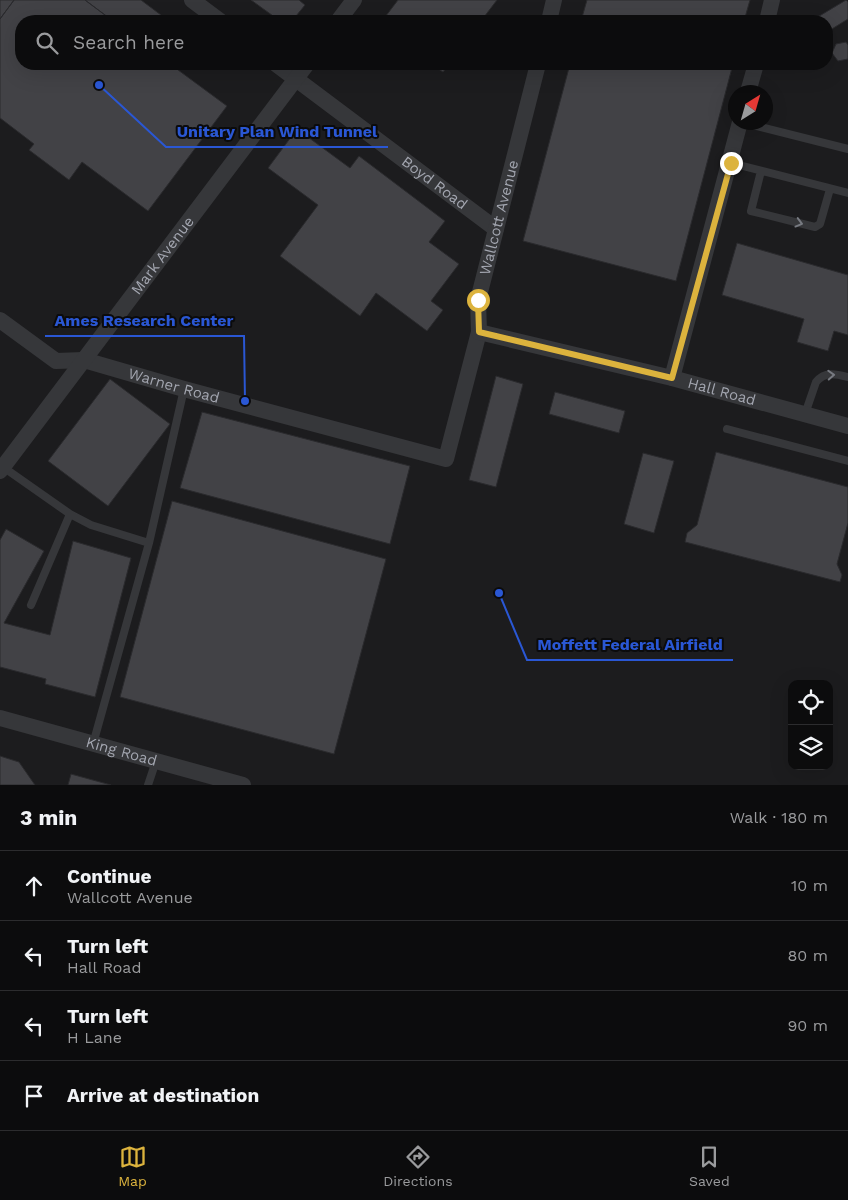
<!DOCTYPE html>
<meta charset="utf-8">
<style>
:root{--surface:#0c0c0d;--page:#151516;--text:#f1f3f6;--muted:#9a9b9d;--line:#2c2c2e;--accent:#dcb33d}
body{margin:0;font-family:"Work Sans",sans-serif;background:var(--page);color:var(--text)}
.controls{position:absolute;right:15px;bottom:15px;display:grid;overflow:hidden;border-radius:10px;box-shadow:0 5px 20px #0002}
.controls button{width:45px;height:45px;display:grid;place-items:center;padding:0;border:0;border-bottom:1px solid var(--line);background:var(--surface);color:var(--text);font:25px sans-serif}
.compass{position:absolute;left:728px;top:85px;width:45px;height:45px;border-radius:50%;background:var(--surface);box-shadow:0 5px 20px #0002;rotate:37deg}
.stop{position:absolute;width:15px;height:15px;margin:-11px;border:4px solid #dcb33d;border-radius:50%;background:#fff}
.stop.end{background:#dcb33d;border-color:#fff;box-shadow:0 1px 5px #0008}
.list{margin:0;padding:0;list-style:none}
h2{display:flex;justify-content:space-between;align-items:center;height:65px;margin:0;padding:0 20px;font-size:21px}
h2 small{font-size:16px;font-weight:400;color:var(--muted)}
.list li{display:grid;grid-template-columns:32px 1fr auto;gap:15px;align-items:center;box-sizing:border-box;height:70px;padding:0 20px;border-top:1px solid var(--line)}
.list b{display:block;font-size:19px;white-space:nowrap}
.list p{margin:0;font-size:16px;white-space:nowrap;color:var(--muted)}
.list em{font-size:16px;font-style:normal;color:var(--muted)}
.icon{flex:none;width:28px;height:28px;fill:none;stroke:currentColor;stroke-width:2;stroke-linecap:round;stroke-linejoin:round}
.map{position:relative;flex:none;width:848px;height:785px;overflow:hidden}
.search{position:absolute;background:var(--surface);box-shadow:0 5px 20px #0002;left:15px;right:15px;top:15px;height:55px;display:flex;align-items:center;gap:12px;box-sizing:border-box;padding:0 18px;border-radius:20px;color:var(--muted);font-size:19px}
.sheet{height:345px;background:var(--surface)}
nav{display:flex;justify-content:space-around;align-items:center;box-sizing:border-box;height:70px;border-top:1px solid var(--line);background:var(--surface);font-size:14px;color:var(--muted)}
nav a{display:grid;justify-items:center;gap:2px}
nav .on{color:var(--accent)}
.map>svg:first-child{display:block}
</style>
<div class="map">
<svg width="848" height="785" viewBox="0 0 848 785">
<rect width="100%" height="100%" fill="#101011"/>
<path fill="#1c1c1e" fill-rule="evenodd" d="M0 0H848V785H0ZM21 21H827V64H21ZM736 92H766V122H736ZM792 684H829V766H792Z"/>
<path fill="#424246" stroke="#2a2a2d" d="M0 0H14L0 19Z
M14 0H85L113 21H21V64H170L227 106 148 211 82 162 69 180 29 150 34 144 0 118V19Z
M85 0H141L169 21H113Z
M251 0H299L305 5 292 21H280Z
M398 0H497L481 21H382Z
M587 0H750L744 21H581Z
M846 0 848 2V19L827 32V21H811Z
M846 42 848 45V59L838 61 832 53 836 44Z
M431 64H449L443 72Z
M570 64H733L676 281 523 241Z
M297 129 350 168 359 156 445 221 429 242 459 264 431 301 443 310 427 331 376 293 360 316 280 256 318 205 268 168Z
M737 243 848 275V335L834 331 828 351 797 342 804 319 722 295Z
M496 376 523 384 496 487 469 480Z
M110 379 170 424 108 506 48 461Z
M555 392 625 411 619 433 549 414Z
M202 412 410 466 390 544 180 488Z
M716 452 848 487V523L837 564 842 575 840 582 685 542 687 533 697 525Z
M643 453 674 461 654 533 624 524Z
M172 501 386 559 334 754 120 697Z
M6 529 44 551 4 623 50 635 73 541 131 558 95 697 45 684 46 679 0 667V540Z
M0 756 19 762 35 785H0Z
M71 774 111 785H68Z"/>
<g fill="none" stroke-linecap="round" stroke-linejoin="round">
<path stroke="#36373a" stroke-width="8" d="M741 122 848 149
M731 163 848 193
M761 171 751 211 815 227 820 224 830 189
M805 414 816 382C825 371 836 374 848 377
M727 429 848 461
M3 467 70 514 91 525 149 543 184 389
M31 605 70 514
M93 744 149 543
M148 785 156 761"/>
<g stroke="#36373a" stroke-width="16">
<path d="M192 0 220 21"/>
<path d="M338 21 354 0"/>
<path d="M549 21 554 0"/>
<path d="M767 21 772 0"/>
<path id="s1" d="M276 64 496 229"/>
<path d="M748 92 756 64"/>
<path id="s2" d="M0 320 56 361 84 360 184 389 446 459 479 332 478 300 538 64"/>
<path id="s3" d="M479 332 672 378 848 426"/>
<path d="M672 378 740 122"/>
<path id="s4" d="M0 471 307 64"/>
<path id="s5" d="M0 718 243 785"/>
</g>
</g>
<defs><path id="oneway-chevron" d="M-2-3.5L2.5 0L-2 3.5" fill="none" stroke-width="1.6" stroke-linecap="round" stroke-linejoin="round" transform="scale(1.25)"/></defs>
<g stroke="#777a81">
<use href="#oneway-chevron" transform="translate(799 223) rotate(15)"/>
<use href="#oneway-chevron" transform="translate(831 375) rotate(-3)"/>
</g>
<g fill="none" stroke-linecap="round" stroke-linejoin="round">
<path stroke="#dcb33d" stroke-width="6" d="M478 300 479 332 672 378 731 163"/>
</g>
<g text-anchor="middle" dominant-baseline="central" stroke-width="4" stroke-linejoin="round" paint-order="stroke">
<g font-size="15" fill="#a3a6b0" stroke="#0b0b0c">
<text stroke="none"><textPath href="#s1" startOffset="198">Boyd Road</textPath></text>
<text stroke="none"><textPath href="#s2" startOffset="721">Wallcott Avenue</textPath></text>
<text stroke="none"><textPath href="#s4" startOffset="270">Mark Avenue</textPath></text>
<text stroke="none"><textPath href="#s2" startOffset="191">Warner Road</textPath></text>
<text stroke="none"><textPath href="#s3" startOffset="250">Hall Road</textPath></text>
<text stroke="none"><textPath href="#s5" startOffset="126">King Road</textPath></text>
</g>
</g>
<path fill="none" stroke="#2a57d4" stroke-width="2" d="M99 85L166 147H388M245 401L244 336H45M499 593L527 660H733"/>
<g fill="#2a57d4" stroke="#0b0b0c" stroke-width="2">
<circle cx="99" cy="85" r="5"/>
<circle cx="245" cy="401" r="5"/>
<circle cx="499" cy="593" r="5"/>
</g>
<g font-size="16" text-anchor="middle" font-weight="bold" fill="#2a57d4" stroke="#0b0b0c" stroke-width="4" stroke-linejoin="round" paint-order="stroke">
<text x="277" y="137">Unitary Plan Wind Tunnel</text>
<text x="144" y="326">Ames Research Center</text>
<text x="630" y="650">Moffett Federal Airfield</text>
</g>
</svg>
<div class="controls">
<button><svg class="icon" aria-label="locate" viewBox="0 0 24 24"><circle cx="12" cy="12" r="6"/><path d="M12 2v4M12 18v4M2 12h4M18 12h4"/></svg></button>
<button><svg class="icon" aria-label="layers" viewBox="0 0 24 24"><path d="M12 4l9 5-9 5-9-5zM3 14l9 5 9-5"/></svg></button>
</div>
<svg class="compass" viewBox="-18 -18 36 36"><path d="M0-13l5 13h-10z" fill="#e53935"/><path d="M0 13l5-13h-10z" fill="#9a9b9d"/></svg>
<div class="stop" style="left:478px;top:300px"></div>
<div class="stop end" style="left:731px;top:163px"></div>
<div class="search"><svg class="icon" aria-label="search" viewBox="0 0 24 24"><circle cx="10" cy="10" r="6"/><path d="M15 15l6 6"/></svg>Search here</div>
</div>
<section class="sheet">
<h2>3 min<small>Walk · 180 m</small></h2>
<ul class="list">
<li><svg class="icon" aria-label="ahead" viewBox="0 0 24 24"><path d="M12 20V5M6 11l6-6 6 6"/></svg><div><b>Continue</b><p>Wallcott Avenue</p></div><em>10 m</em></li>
<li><svg class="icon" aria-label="left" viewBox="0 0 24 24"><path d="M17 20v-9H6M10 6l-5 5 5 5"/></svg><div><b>Turn left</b><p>Hall Road</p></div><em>80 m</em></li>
<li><svg class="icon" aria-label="left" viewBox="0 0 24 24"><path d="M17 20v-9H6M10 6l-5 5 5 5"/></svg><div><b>Turn left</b><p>H Lane</p></div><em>90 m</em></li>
<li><svg class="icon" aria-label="arrive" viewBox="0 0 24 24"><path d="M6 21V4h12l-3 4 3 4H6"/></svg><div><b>Arrive at destination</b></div></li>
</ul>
</section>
<nav>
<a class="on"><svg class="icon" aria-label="map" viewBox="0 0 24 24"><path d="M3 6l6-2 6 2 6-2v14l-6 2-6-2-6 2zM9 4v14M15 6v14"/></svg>Map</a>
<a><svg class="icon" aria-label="directions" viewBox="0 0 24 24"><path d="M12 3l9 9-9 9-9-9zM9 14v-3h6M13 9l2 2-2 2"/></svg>Directions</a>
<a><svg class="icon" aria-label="saved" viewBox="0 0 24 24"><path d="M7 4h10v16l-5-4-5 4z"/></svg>Saved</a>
</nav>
